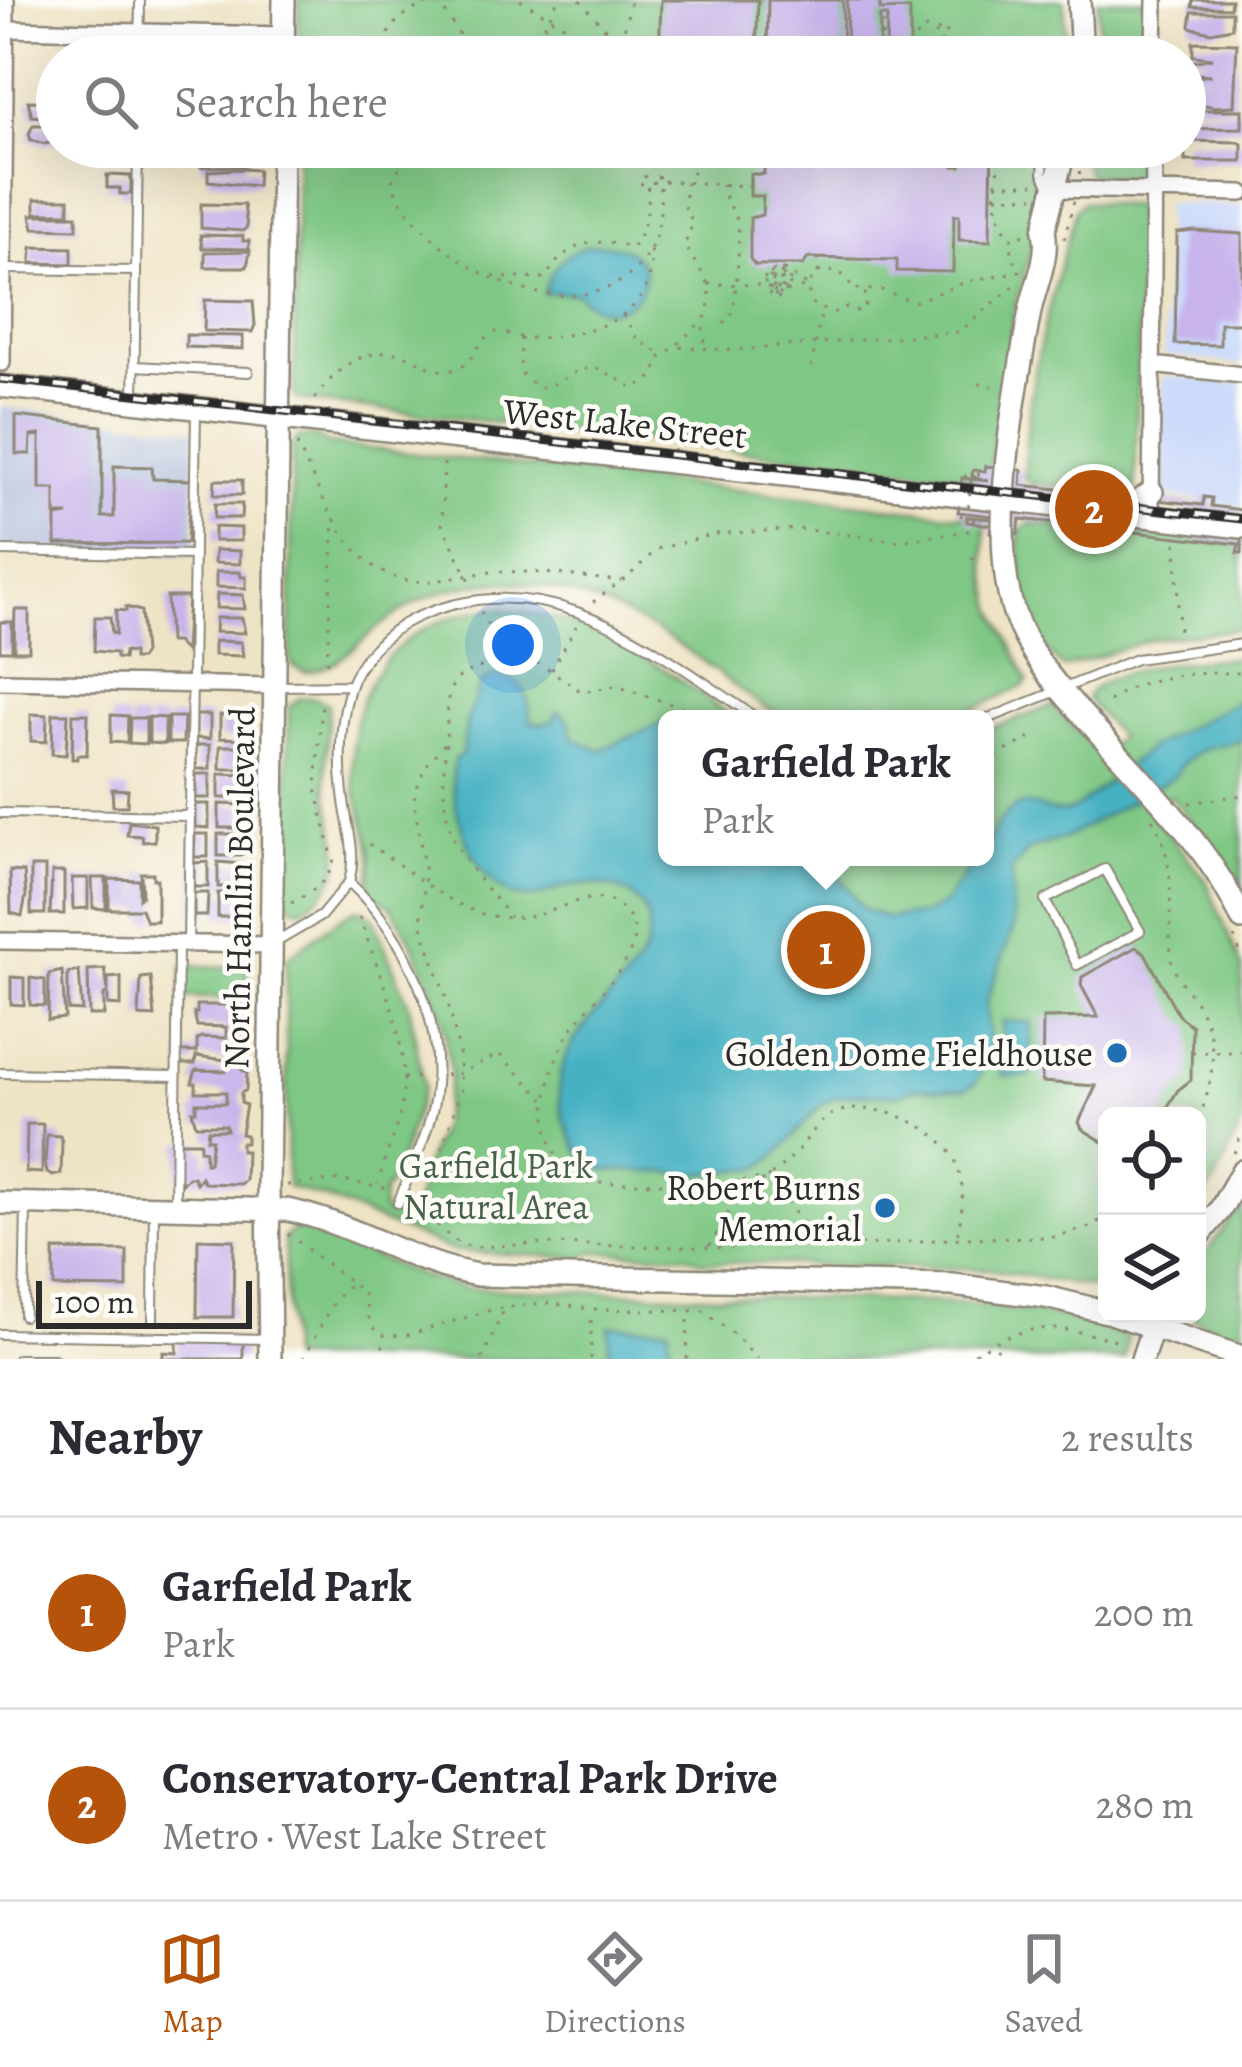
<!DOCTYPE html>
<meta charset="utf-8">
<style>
:root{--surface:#fff;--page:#f2f2f3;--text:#2b2b33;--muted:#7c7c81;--line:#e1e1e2;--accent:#b45309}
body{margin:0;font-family:Alegreya,serif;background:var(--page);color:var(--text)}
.controls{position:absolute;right:36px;bottom:36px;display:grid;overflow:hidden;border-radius:18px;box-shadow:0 12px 48px #0002}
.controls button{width:108px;height:108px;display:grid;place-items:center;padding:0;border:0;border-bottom:3px solid var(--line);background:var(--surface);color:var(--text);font:60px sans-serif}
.scale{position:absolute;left:36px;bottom:30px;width:216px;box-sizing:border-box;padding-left:12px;border:6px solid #2b2b2b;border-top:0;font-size:33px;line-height:42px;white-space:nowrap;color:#2b2b2b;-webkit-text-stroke:9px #fdfcf7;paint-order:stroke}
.you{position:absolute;left:513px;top:645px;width:42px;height:42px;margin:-30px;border:9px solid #fff;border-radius:50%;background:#1a73e8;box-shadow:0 0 0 18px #1a73e833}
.badge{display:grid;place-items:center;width:78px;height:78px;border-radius:50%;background:var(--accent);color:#fff;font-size:39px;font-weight:700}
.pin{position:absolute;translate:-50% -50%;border:6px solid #fff;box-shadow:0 3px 12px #0006}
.popup{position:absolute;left:658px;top:710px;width:336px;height:156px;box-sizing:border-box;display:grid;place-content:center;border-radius:18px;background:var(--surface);filter:drop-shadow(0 3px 9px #0005);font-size:39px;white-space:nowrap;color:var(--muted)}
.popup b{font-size:45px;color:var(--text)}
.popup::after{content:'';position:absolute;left:50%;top:100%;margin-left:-24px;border:24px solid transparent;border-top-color:var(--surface)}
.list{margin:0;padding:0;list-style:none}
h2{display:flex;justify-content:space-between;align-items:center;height:156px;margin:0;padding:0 48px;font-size:51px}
h2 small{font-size:39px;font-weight:400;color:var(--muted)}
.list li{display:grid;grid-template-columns:78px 1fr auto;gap:36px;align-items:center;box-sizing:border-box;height:192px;padding:0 48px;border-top:3px solid var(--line)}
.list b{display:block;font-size:45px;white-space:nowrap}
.list p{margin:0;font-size:39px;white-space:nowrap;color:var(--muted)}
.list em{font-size:39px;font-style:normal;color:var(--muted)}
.icon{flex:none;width:66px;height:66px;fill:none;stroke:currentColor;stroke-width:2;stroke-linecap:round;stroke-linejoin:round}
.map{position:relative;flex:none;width:1242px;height:1359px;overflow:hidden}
.search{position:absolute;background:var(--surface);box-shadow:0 12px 48px #0002;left:36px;right:36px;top:36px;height:132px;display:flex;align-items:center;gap:30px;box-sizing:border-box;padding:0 42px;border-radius:66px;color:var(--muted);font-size:45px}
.sheet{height:540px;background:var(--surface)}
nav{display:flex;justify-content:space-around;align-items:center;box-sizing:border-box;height:168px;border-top:3px solid var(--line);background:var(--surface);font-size:33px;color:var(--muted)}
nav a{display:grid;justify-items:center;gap:6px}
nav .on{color:var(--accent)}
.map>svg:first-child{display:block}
</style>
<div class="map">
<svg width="1242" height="1359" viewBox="0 0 1242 1359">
<rect width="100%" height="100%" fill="#fdfcf7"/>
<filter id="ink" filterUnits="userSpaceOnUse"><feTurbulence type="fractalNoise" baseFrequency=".00833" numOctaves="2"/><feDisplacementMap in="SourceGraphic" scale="24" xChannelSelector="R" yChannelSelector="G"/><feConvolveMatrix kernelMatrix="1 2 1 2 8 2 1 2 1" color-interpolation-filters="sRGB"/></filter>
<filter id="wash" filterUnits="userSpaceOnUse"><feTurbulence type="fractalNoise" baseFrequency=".004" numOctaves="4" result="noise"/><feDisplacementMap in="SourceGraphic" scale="48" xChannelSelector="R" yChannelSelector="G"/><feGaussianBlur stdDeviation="2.7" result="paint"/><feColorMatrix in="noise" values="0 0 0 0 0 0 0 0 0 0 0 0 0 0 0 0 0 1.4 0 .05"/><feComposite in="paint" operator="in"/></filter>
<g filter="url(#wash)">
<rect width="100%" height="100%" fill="#efe3c5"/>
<path fill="#cddbfa" d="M1165 203 1242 205V365L1165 355Z
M1169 376 1242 384V507L1162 495V380Z"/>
<path fill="#b9c5de" d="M0 407 195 429 194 555 0 551Z"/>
<path fill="#7fc784" stroke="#557958" stroke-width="3" d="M299 0H1064L1067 57H298Z
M1098 0H1145V57H1100Z
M297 147H1042L1040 174 1045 197 1016 303 989 473 986 479 298 400 294 396Z
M1089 147H1143L1142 175 1135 178 1089 175 1084 164Z
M1084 202 1142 206 1135 494 1030 483 1025 478C1024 388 1052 294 1076 208Z
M301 437H317L328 444 985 518V563L994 608 1028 681 1024 686C999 697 973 711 948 718 931 722 809 722 792 718 759 710 727 679 700 659 648 622 581 588 516 583 466 579 419 595 380 626 355 645 337 670 304 672L292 665 290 657 292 448 296 439Z
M1031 523 1242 545V629L1152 639 1063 668C1025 633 1017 579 1020 530Z
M491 609C586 612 661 663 734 719H667V857H985V731L1052 706 1099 754 1119 737 1089 702 1087 697C1106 664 1206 660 1242 657V885L1170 795 1149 811 1206 880 1242 967V1123L1217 1178 1197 1207V1116H1107V1290L987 1269 703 1262 686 1255 592 1252 581 1258 453 1251 324 1198 287 1187 286 959C302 947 343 913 358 909L372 916 409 1005 424 1086 396 1174 383 1193 382 1209 386 1214 406 1219 416 1205 419 1177 440 1129 451 1074 442 1016 414 946 391 906 368 892C368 880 373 868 371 855 369 828 355 802 353 774 347 681 399 620 491 609Z
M300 698H315L328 704C329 729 325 755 326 781 329 832 363 872 302 909L294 908 286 898 289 706Z
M183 966 248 967 247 999 182 997Z
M1242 1205V1337L1181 1314H1197V1264Z
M295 1229 313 1230 418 1275 464 1288 965 1303 1060 1316 1122 1333 1127 1339 1124 1359H289L284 1237Z"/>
<path fill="#45b1c3" stroke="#386e77" stroke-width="3" d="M590 245C690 239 631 351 577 293H544C551 268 564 252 590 245Z
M495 676C525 681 529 692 530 721L542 724 554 720 556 712H561L570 723 573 738 600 750 667 721V857H810L843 881 863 909 886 918 925 914 944 904 977 857H985C985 842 991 834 999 823 1028 783 1042 823 1075 809L1150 747 1242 699V741C1214 745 1188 749 1174 777L1067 837 1030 849 1011 871 1014 926 986 1003 990 1051 976 1083 963 1090 915 1088 898 1095 857 1094 834 1098 821 1105 776 1156 759 1168 700 1174 607 1170C586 1166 578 1153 570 1134 541 1073 574 1035 616 991 630 975 646 959 648 937 655 888 599 879 563 887 551 890 540 898 528 898 477 900 444 799 455 758L462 755 467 720 481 683Z
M1002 1021 1031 1022 1030 1076H1002Z
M609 1326 669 1327V1359H609Z"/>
<g id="blocks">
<path fill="#c8b4eb" d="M661 0H758L756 57H659Z
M768 0H843L842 57H767Z
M847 0H880V10L910 9V48H886L887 16H880L879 57H846Z
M1193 0H1231L1230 8 1192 7Z
M1192 12H1232V28L1211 32 1193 28 1190 26Z
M1193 42 1237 43 1234 106 1215 107 1189 102 1190 78 1211 75 1192 74 1191 62 1212 58 1193 56Z
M28 101 57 102V118L32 116Z
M1186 110H1242V128L1186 129Z
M33 125H57V141L45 144 31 140 29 134Z
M1185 141 1238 142 1242 144V161H1185Z
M751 147H954V166H961L962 147H992L990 241 959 240V215H954L953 272 897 271V260L808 258 803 265H755L750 259V218L762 215 763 196H750V174H764V154Z
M245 152 246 166 201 167V157Z
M240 169 258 170 257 186 208 181V171Z
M107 175 131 176V194H120V188H107Z
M35 199H69V213H35Z
M201 204 244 205 247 227 243 231 201 228Z
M31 215H77V229L34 228Z
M1194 231 1242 234V323H1220V345L1175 344 1177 233Z
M200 235 243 236V241H249V249L202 248Z
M32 247 72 248V264L31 263Z
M250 251 247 267H205V252Z
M205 300 253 301 255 325 252 332 204 331Z
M186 335 243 336V349L186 347Z
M16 416 102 426V517H114V466L152 467 153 479 191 480 187 543 56 544V517L68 515H55V489H40V435L31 436 30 454H16Z
M986 466 1022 470 1021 485 1203 505 1204 497 1212 498 1211 506 1242 510V516L961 485 962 478 988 481 972 476 973 470 985 471Z
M215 480H242V495H214Z
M215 504H242L241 518H214Z
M959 506 1242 538V553H1237L1239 544 1020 519 1018 534 990 532 991 525 967 522V517L991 519 992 516 958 512Z
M214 527 241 528V541H214Z
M215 550 240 551V564L214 563Z
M216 572H240L241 577H246V588L216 587Z
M217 594 243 595 245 609 216 608Z
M167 597H188L185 651 176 642H169Z
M126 607 141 611 144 653 140 659H133V653L124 652 123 659 116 658V653L94 651 95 617H110L112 633 116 634V610L126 611Z
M15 610H29V651H14Z
M216 618H242L245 633 215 632Z
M0 622H12V651H0Z
M214 641 241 642 243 656 214 655Z
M31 714 47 715 46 742 31 741Z
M53 714H68L66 755 52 754Z
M73 714H88L87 755H77V759H72Z
M111 715 128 716 127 743 111 742Z
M196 715H210V739L196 738Z
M220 715H245L244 739 220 738Z
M149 717 165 718V744L149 743Z
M168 717H184L183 743H168Z
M130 718H146V744L129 743Z
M196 745H210V769H196Z
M220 746H243V769H220Z
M196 774H210V798H196Z
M219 774 244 775 243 798H219Z
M112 789 128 790 127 806H113Z
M195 804H209V828L195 827Z
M219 804 243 805 242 828H219Z
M129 822 155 825V841L143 842 142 836 127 835Z
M195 834H208V857H194Z
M218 834H242L244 853 239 856H218Z
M208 862V887H194V863Z
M218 862 241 864 242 887H218Z
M31 867H45V914H31Z
M10 871 24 872 26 895 22 916 11 913Z
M52 872H64V914H50Z
M141 873H153V879H157V921H146L141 909H109V879L139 880V898L142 895Z
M72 878H88V908L73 909Z
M92 878H106V909L93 908Z
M194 893H208L207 916H194Z
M218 893H242L240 917H218Z
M1136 947 1145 953 1179 1016 1192 1026 1191 1080 1178 1090 1162 1116H1107V1144L1082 1129 1079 1122 1096 1086 1042 1082 1043 1018 1098 1017 1081 985 1082 977Z
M105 969 108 991V978L121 977V1006L108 1005V992L104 995V1015H89L88 970Z
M62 971 65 1018 48 1020 49 974Z
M79 971 82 1011 68 1010V973Z
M11 977 24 978V1005L11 1004Z
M151 977 155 1017 139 1016 141 978Z
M30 978 45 980V1006L30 1005Z
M227 999 242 1000V1005L248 1008 247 1025 242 1027V1037L247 1040V1058L242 1060V1070L247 1073 246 1090 241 1093V1103L246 1105 241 1134 246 1135V1143H241V1151H246L245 1180 240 1184 204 1183 201 1177 196 1183 193 1177H188L182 1183 179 1177V1142H200V1150L205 1151V1163H209L212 1139H207L208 1130H227L225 1125H196L192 1111H196V1103H226V1092H196V1083H192L196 1070 226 1071V1060L196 1056 195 1064H180V1052H197V1040L201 1037 226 1038V1027L197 1026 194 1013H197V1005H226Z
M27 1124H43L42 1173 26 1172Z
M47 1135 60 1136 62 1142 61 1174 53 1176 47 1173 45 1162Z
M198 1239 234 1240 233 1317H197Z
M54 1250 127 1251V1288L54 1287Z
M177 1339 243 1340V1359H163V1352L177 1353Z"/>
</g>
</g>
<g filter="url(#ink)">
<use href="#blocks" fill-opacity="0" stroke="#8d8778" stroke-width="3"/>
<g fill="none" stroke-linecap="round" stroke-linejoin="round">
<g stroke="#8d8778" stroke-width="12">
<path id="lane" d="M139 57 140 0
M1045 147 1043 173 1049 185
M6 269 136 271
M135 366 248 372
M134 400 138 147
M0 551 194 555
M279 686 350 685
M985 720 1136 659 1242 644
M0 813 190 816
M1105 869 1140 931 1077 965 1045 900Z
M188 944 196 410
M273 944 321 916 349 882
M0 1073 176 1076
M398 1203C410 1171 426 1140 433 1107 449 1027 407 936 349 882 357 853 348 831 344 801 339 765 339 727 349 691 357 660 387 631 415 618 548 558 653 649 758 719
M175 1206 178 945
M24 1316 26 1205
M153 1319 154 1207
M0 1334 268 1339
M18 1359H54"/>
</g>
<g stroke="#8d8778" stroke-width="20">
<path id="street" d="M6 29 284 35
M1154 57 1155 0
M1055 189 1242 193
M2 363 6 0
M1152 365 1242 375
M1151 517 1154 147
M0 681 275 686
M0 941 271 945"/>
</g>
<g stroke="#8d8778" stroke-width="26">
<path id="secondary" d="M1079 0 1082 57
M283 57 284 0
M1065 147 1044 231C1050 256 1035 286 1030 311 1015 393 992 514 1009 594 1020 646 1056 686 1091 724 1145 785 1208 844 1242 919
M0 386 1242 527
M1119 514 1152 492
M0 1203 287 1210C353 1223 410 1263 477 1275L953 1285 1046 1297 1107 1312
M1197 1238 1220 1210 1242 1171
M1113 1314 1242 1357
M270 1359 268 1186 282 147
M1142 1359 1157 1314"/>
</g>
<path stroke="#8d8778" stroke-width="3" stroke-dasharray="3 9" stroke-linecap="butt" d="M520 0 569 28 601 57
M580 0 612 37 619 57
M438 2 460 35 466 57
M937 31 945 28 948 37 942 42
M882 49 883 19
M913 49 914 39 926 28 941 37V49
M619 52 631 0
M382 57C384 23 409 8 439 0
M449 57 477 45 529 46 538 39 558 0
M885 57V49L941 51V57
M411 147 392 181C398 204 418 224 435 240 537 333 699 313 652 147
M691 147 693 180
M1008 147C992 174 990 213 1011 238L1021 237 1027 228
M1024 147 1032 162
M1079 174 1086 147
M686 182 684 205 693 222 685 244C691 260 705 272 709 288 713 311 696 324 707 347
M640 184 664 181 750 186
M722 184C726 207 732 205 737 220 741 232 736 309 730 319L723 324
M996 184H1034
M996 196 1034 197
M1064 239 1074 201
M817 258 818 272C806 284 806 295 816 308L835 312 847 307 860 312 867 303 865 292
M818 272 838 271 849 281 852 289 882 290 914 302 969 281 1020 271 1012 255 1011 238
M493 277 545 279C564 243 595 235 632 248 653 219 657 171 624 147
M708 284 761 285 767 273 781 268 807 285
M782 286V290L774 288V283L777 280H781L776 284 778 289 784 281 780 277 775 278 771 285 774 291 783 292 787 286H790C788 296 781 299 771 298L765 282 773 271 783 270 790 280 782 273 772 275 767 282 770 294 782 296 788 290 781 294 771 291 769 283 777 275H783L787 284 808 289
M623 315 638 340 661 354
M521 338 520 372 537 387C559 389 574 364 596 369 609 372 621 382 634 388L653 377 662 355 676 347 735 350 959 332 1016 284
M678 344 701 322
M811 367 822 311
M979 384 993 386
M315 399C333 372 363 346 399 354 417 358 432 374 452 370 475 365 474 344 491 334 501 328 516 338 527 338 583 338 661 320 650 249
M297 444C320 491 348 573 410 581 436 584 466 574 492 572 535 570 578 577 621 581
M444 463 442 524 471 583
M977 474 983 473
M964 477 972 474
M960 515 967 519
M972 520 977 523
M1176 543 1179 635
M971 559 978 558
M593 602 630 575 657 549 716 534 799 529 900 541 975 530
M481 612 504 656
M327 663 334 518
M552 670 576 626
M1109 701C1144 674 1198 672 1242 673
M717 719 616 686 582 692 543 665 528 660 505 658 462 674 452 686 448 699 446 742 425 767 418 784 414 799 425 875 421 923 449 1007 459 1050 461 1090 428 1192 427 1206 440 1229 460 1244 476 1247 534 1244 731 1248 803 1237 866 1245 961 1238 1054 1237 1090 1227 1107 1216
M446 743C437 832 455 851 510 917
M985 762 1037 734
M1189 803 1242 795
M1152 819C1179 865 1167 907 1171 957 1172 973 1184 985 1193 998 1222 1040 1214 1080 1197 1124
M369 844C403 866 439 898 477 912 493 918 515 919 532 916 563 910 598 882 625 912 632 919 635 926 634 936 631 970 591 1000 573 1027 542 1074 529 1146 581 1183H728L774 1176 791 1208 815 1237
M291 903C311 893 324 884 334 864L316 789 322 701
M359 917C379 972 407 1032 403 1092 401 1124 385 1153 378 1184
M1234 937 1242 957
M1192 1052H1242
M445 1075 460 1073 499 1054 544 1099
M403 1078 424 1077
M1234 1153 1242 1133
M287 1185 342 1180 393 1190
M288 1234 363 1292 369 1318 376 1331 386 1336 408 1335 494 1309 546 1303 591 1309 703 1311 736 1336 757 1359
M709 1246C719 1231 727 1211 740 1199 759 1182 780 1171 797 1151 810 1137 818 1119 837 1112 876 1100 943 1125 957 1165 966 1191 962 1212 957 1238
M303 1359 334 1301 350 1284
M379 1359 385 1338
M482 1359 505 1307
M591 1359V1311
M687 1359 688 1314
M964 1359C1030 1320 1048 1324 1120 1341
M988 1359 1003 1343"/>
<use href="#lane" stroke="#fff" stroke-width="8"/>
<use href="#street" stroke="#fff" stroke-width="15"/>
<use href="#secondary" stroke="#fff" stroke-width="21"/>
<g stroke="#2b2b2b" stroke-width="9">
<path id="rail" d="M0 379 1242 519"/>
</g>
<use href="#rail" stroke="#fdfcf7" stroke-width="4.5" stroke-dasharray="14" stroke-linecap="butt"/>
<path stroke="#8d8778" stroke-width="3" stroke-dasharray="3 9" stroke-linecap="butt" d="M977 479 982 480
M967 519 972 474"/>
</g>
</g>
<g fill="#1f6fb2" stroke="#fdfcf7" stroke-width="4.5">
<circle cx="1117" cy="1053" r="12"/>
<circle cx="885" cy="1208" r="12"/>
</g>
<g text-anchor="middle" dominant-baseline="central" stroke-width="9" stroke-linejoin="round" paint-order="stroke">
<g font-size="36" fill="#2b2b2b" stroke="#fdfcf7">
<text transform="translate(625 423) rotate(6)">West Lake Street</text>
<text transform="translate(239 888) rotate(-89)">North Hamlin Boulevard</text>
</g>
<g font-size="36" fill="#2b2b2b" stroke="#fdfcf7" text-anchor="end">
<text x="1093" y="1053">Golden Dome Fieldhouse</text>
<text x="861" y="1187">Robert Burns<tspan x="861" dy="41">Memorial</tspan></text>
</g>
<g font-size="36" fill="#48624a" stroke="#fdfcf7">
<text x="496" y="1165">Garfield Park<tspan x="496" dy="41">Natural Area</tspan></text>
</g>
</g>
</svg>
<div class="controls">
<button><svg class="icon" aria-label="locate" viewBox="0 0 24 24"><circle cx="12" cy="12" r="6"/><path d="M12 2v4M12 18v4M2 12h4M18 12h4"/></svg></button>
<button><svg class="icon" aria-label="layers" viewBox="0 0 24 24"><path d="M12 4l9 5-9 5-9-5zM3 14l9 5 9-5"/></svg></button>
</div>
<div class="scale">100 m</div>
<div class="you"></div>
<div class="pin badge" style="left:826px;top:950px">1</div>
<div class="popup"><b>Garfield Park</b>Park</div>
<div class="pin badge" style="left:1094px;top:509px">2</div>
<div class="search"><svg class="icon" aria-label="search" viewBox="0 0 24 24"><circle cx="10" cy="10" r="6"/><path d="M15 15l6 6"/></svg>Search here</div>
</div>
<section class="sheet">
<h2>Nearby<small>2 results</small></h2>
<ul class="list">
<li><span class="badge">1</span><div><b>Garfield Park</b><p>Park</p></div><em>200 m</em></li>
<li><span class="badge">2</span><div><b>Conservatory-Central Park Drive</b><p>Metro · West Lake Street</p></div><em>280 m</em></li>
</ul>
</section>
<nav>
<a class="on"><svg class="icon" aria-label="map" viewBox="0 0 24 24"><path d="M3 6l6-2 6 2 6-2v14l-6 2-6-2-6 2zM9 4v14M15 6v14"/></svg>Map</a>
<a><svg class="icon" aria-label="directions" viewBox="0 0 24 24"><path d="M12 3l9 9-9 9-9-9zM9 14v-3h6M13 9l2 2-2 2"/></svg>Directions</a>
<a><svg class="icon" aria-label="saved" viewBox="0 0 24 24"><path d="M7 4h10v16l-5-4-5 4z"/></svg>Saved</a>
</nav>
